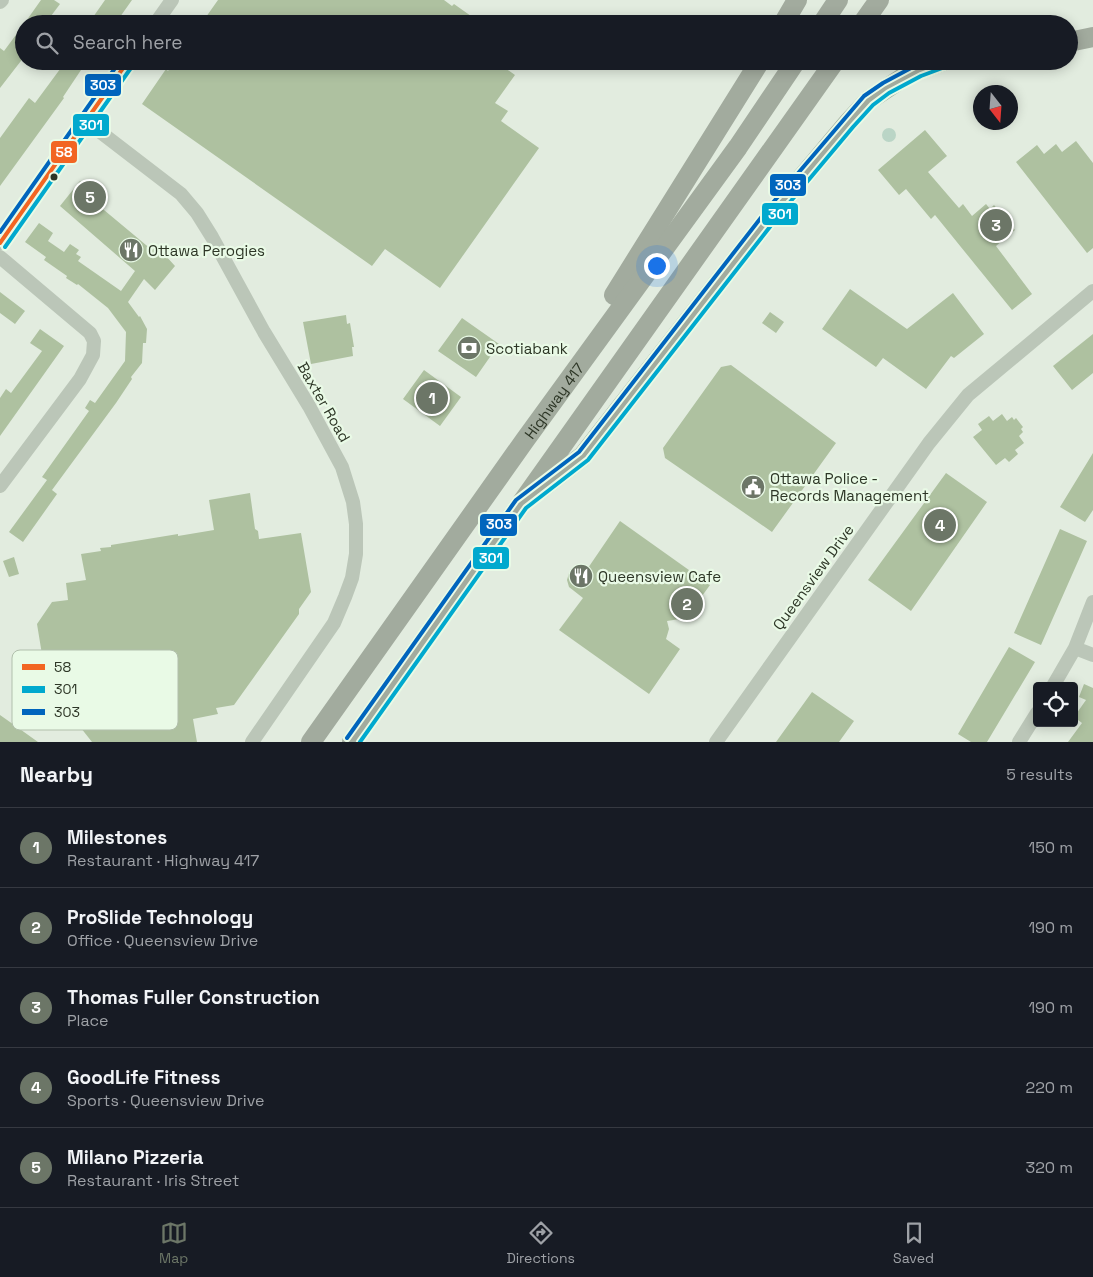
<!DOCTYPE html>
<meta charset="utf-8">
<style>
:root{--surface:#171b24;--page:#20242c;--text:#f1f3f6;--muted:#9ea1a6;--line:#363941;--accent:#6c7667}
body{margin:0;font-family:"Space Grotesk",sans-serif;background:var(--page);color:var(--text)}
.controls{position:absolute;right:15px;bottom:15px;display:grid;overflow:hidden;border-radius:5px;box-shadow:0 2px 12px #0003}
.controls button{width:45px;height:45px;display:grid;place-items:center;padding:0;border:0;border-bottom:1px solid var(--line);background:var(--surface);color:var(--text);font:25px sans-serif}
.compass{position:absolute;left:973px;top:85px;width:45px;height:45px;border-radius:50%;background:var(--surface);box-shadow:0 2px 12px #0003;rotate:163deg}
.you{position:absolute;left:656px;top:265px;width:18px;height:18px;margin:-12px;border:4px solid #fff;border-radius:50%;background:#1a73e8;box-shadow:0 0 0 8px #1a73e833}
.badge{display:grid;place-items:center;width:32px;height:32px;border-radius:50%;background:var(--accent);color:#fff;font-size:16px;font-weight:700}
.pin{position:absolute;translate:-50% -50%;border:2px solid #fff;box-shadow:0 1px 5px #0006}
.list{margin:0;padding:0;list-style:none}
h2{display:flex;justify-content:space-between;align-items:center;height:65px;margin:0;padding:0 20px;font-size:21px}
h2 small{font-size:16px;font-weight:400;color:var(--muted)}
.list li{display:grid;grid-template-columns:32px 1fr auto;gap:15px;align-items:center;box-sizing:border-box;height:80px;padding:0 20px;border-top:1px solid var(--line)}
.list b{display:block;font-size:19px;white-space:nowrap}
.list p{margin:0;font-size:16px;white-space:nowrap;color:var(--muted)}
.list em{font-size:16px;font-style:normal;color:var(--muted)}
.icon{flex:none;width:28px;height:28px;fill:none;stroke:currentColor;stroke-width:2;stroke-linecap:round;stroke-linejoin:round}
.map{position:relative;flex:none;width:1093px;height:742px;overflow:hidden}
.search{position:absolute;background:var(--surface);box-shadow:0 2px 12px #0003;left:15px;right:15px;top:15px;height:55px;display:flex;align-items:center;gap:12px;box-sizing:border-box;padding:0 18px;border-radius:28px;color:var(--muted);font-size:19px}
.sheet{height:465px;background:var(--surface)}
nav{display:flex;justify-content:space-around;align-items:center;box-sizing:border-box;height:70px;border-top:1px solid var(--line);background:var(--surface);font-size:14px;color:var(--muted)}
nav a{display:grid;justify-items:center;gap:2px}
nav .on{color:var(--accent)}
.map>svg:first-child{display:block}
</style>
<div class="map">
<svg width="1093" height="742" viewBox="0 0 1093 742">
<rect width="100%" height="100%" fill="#e2ecdf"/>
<path fill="#bad5c6" d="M882 135a7 7 0 1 1 14 0a7 7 0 1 1-14 0Z"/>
<path fill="#aec1a0" d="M41 0H54L60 4 45 24H24Z
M105 0H132L115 24H95L91 20Z
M218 0H444L452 6 454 4 471 16 466 24H201Z
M24 24V57L0 88V48L4 51Z
M66 61H87L63 97 64 98 0 186V138L29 98 35 103Z
M175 61H495L515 75 495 103 508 111 501 121 539 148 440 288 385 249 372 266 142 104 166 69 168 71Z
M925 130 947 156 928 172 959 208 963 204 972 216 986 204 990 209 994 205 1015 230 996 246 1032 294 1012 310 935 215 931 219 906 189 899 195 878 170Z
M1076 141 1093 163V248L1087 253 1016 162 1037 145 1044 154 1056 144 1062 152Z
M80 181 97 194 92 200 152 250 156 246H161L168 252 165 255 175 266 155 290 144 279 128 302 139 317 140 316 147 329 146 343H143L142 363 131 377 132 379 116 403 52 490 57 494 23 542 9 532 47 480 42 477 89 411 85 408 90 400 95 403 125 361 126 332 108 308 78 284 77 285 66 278 67 276 44 260 46 257 25 242 39 223 53 233 48 241 64 252 70 244 79 250 76 254 81 257 78 261 121 291 135 271 60 206Z
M850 289 907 329 953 293 984 334 954 358 951 356 926 389 883 358 876 367 822 329Z
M0 292 25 311 15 324 0 313Z
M770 312 784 322 776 333 762 323Z
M346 315 347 324 350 323 354 347H352L353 356 311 364 303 322Z
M462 318 499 344 476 377 438 351Z
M40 329 64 346 0 436V398L6 389 11 393 42 351 30 343Z
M1093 334V373L1072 390 1053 366Z
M731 365 836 443 772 532 665 458 663 448 721 367Z
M424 370 461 397 440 426 403 399Z
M1002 414 1007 421 1012 417 1014 420 1016 418 1023 427 1021 429 1023 432 1019 436 1024 443 1015 450 1018 454 1009 462 1005 458 996 465 973 437 982 430 978 424 989 416 993 421Z
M1093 453V510L1085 522 1060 507Z
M946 473 987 502 911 611 868 580Z
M250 493 255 529 258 531 259 539 301 533 311 592 299 609V614L234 705 216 708 218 714 193 719 197 742H92L77 723 70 681 47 685 37 624 52 602 68 600 66 583 86 580 81 554 101 551 100 548 111 547V545L178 534V536L214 530 209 500Z
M620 521 710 585 686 618 667 621 669 629 666 639 680 649 649 694 559 630 583 598 569 587 567 580 569 573 575 568H588Z
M1060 529 1087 541 1041 645 1014 633Z
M14 557 19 574 9 577 3 561Z
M1009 647 1035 662 987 742H971L958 734Z
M1084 684 1093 688V742H1068L1082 723 1074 717 1086 700 1079 697Z
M812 692 854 721 839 742H776Z
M0 715 17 727 38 742H0Z"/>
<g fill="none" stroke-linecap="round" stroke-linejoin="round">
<path stroke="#bbc6b8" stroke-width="14" d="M0 2 2 0
M155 24 172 0
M86 121 181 194 197 213 212 237 264 332 309 406 342 467 353 502 356 524V554L352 578 345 597 334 623 252 742
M0 243 128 61
M0 257 90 333 94 341 93 355 80 379 0 486
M1075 648 1093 655
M1053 686 1075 648 1093 602
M716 742 929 443 968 395 1093 291
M1019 742 1037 713"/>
<g stroke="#a2ab9e" stroke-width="20">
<path d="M783 24 797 0"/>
<path d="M822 24 838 0"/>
<path d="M862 24 879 0"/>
<path d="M1069 42 1093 37"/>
<path d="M614 295 760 61"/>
<path d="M539 490 583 456 775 210 848 123 869 100 904 77 918 70 943 61"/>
<path id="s1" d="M311 742 525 440 738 147 796 61"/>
<path d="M352 742 835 61"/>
</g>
<g stroke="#e9fae6" stroke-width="8">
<path id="bus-1" d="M0 243 128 61"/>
</g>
<g stroke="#e9fae6" stroke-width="8">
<path id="bus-2" d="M5 247 133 65
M360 742 526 508 588 460 780 214 853 127 873 105 889 93 921 76 945 67"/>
</g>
<g stroke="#e9fae6" stroke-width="8">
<path id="bus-3" d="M0 232 120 61
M347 738 516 500 579 452 770 206 864 96 883 83 924 61"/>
</g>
<use href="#bus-1" stroke="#f26522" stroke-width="4"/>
<use href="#bus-2" stroke="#00a9ce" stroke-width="4"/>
<use href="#bus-3" stroke="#0065bd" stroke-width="4"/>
</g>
<defs>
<g id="restaurant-disc" transform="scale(1.25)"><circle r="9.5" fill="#6c7667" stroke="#e9fae6"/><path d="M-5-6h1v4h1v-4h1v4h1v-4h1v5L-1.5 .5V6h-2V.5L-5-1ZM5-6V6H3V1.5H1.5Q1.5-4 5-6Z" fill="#fff"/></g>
<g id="bank-disc" transform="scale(1.25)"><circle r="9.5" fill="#6c7667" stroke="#e9fae6"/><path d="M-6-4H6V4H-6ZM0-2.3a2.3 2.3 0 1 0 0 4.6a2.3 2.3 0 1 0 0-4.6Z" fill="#fff"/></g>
<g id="civic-disc" transform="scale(1.25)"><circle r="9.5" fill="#6c7667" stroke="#e9fae6"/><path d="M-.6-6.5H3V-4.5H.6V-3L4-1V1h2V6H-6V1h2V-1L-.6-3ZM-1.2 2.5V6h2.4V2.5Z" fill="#fff"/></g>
</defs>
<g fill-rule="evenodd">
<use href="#restaurant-disc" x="131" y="250"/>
<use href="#bank-disc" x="469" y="348"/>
<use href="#civic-disc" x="753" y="487"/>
<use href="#restaurant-disc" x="581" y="576"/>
</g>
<circle fill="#2d3626" stroke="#e9fae6" stroke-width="2" cx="54" cy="177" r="4.5"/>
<g text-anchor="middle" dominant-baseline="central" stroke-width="4.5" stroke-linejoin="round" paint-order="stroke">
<g font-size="15" fill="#2d3626" stroke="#e9fae6" text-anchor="start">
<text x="148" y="250">Ottawa Perogies</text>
<text x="486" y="348">Scotiabank</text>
<text x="770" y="478">Ottawa Police -<tspan x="770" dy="17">Records Management</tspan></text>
<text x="598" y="576">Queensview Cafe</text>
</g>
<g font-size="15" fill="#2d3626" stroke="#e9fae6">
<text stroke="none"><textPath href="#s1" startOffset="419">Highway 417</textPath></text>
<text transform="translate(324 402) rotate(60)">Baxter Road</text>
<text transform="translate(813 577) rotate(-54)">Queensview Drive</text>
</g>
</g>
<rect x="12" y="650" width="166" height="80" rx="8" fill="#e9fae6" stroke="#b1bfac" stroke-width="1"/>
<rect x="22" y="664" width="23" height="6" fill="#f26522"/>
<rect x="22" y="686" width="23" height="7" fill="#00a9ce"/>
<rect x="22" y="709" width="23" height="6" fill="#0065bd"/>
<g font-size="14" fill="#2d3626">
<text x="54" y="672">58</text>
<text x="54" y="694">301</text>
<text x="54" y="717">303</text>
</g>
<g stroke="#e9fae6" stroke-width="2">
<rect x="84" y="73" width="38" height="24" rx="5" fill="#0065bd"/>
<rect x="72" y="113" width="38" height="24" rx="5" fill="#00a9ce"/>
<rect x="50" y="140" width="28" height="24" rx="5" fill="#f26522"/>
<rect x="769" y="173" width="38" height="24" rx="5" fill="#0065bd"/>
<rect x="761" y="202" width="38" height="24" rx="5" fill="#00a9ce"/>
<rect x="479" y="513" width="39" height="24" rx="5" fill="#0065bd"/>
<rect x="472" y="546" width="38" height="24" rx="5" fill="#00a9ce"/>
</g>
<g font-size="14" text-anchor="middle" font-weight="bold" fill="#fff">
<text x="103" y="90">303</text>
<text x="91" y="130">301</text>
<text x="64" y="157">58</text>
<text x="788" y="190">303</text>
<text x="780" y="219">301</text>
<text x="499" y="529">303</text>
<text x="491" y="563">301</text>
</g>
</svg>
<div class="controls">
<button><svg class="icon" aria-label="locate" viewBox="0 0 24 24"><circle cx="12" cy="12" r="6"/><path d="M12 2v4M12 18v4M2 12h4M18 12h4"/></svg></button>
</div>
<svg class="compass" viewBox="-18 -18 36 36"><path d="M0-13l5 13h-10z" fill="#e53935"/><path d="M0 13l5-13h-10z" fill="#9ea1a6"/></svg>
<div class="you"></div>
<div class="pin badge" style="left:432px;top:398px">1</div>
<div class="pin badge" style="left:687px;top:604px">2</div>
<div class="pin badge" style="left:996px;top:225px">3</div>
<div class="pin badge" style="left:940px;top:525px">4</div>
<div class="pin badge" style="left:90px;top:197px">5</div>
<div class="search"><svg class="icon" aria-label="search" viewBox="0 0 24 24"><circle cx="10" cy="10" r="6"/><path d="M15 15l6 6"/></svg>Search here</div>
</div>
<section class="sheet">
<h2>Nearby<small>5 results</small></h2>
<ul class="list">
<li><span class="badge">1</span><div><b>Milestones</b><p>Restaurant · Highway 417</p></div><em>150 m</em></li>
<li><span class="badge">2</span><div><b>ProSlide Technology</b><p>Office · Queensview Drive</p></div><em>190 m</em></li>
<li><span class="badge">3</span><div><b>Thomas Fuller Construction</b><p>Place</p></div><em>190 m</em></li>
<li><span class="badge">4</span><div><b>GoodLife Fitness</b><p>Sports · Queensview Drive</p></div><em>220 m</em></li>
<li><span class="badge">5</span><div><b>Milano Pizzeria</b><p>Restaurant · Iris Street</p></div><em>320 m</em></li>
</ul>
</section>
<nav>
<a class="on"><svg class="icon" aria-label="map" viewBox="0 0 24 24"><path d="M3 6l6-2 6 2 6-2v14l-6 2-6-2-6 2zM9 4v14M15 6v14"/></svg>Map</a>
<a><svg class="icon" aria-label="directions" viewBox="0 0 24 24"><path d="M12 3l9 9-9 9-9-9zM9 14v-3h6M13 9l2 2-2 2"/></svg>Directions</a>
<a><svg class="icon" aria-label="saved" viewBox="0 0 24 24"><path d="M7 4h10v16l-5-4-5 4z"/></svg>Saved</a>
</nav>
